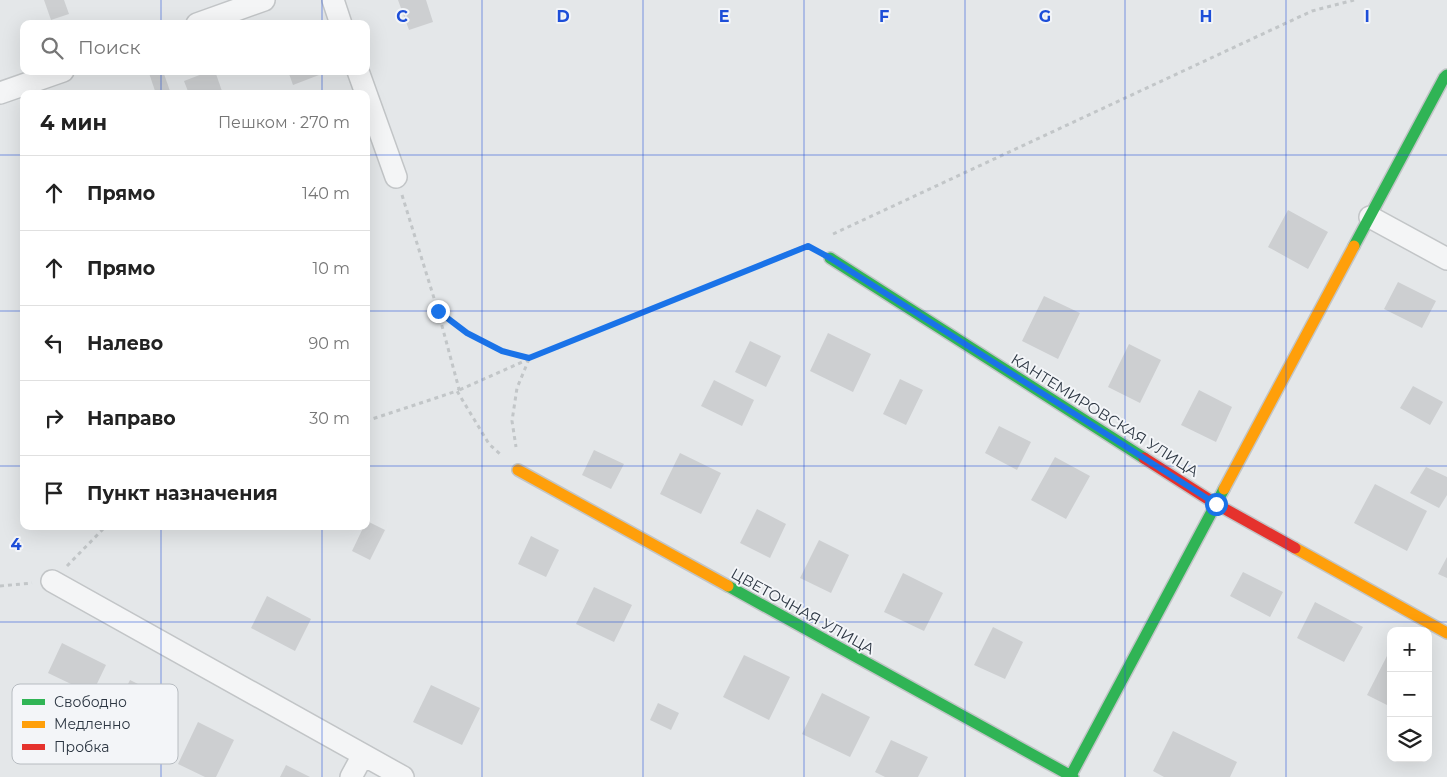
<!DOCTYPE html>
<html lang="ru">
<meta charset="utf-8">
<style>
:root{--surface:#fff;--page:#f6f6f6;--text:#222;--muted:#767676;--line:#e0e0e0}
body{margin:0;font-family:Montserrat,sans-serif;background:var(--page);color:var(--text)}
.controls{position:absolute;right:15px;bottom:15px;display:grid;overflow:hidden;border-radius:10px;box-shadow:0 5px 20px #0002}
.controls button{width:45px;height:45px;display:grid;place-items:center;padding:0;border:0;border-bottom:1px solid var(--line);background:var(--surface);color:var(--text);font:25px sans-serif}
.stop{position:absolute;width:15px;height:15px;margin:-11px;border:4px solid #1a73e8;border-radius:50%;background:#fff}
.stop.end{background:#1a73e8;border-color:#fff;box-shadow:0 1px 5px #0008}
.list{margin:0;padding:0;list-style:none}
h2{display:flex;justify-content:space-between;align-items:center;height:65px;margin:0;padding:0 20px;font-size:21px}
h2 small{font-size:16px;font-weight:400;color:var(--muted)}
.list li{display:grid;grid-template-columns:32px 1fr auto;gap:15px;align-items:center;box-sizing:border-box;height:75px;padding:0 20px;border-top:1px solid var(--line)}
.list b{display:block;font-size:19px;white-space:nowrap}
.list em{font-size:16px;font-style:normal;color:var(--muted)}
.icon{flex:none;width:28px;height:28px;fill:none;stroke:currentColor;stroke-width:2;stroke-linecap:round;stroke-linejoin:round}
.map{position:relative;flex:none;width:1447px;height:777px;overflow:hidden}
.search{position:absolute;background:var(--surface);box-shadow:0 5px 20px #0002;left:20px;top:20px;width:350px;height:55px;display:flex;align-items:center;gap:12px;box-sizing:border-box;padding:0 18px;border-radius:10px;color:var(--muted);font-size:19px}
.panel{position:absolute;background:var(--surface);box-shadow:0 5px 20px #0002;left:20px;top:90px;width:350px;height:440px;border-radius:10px}
.map>svg:first-child{display:block}
</style>
<div class="map">
<svg width="1447" height="777" viewBox="0 0 1447 777">
<rect width="100%" height="100%" fill="#e4e7e9"/>
<path fill="#cdcfd1" d="M44 0H64L69 14 51 20Z
M398 0H426L433 22 409 30Z
M153 71H163L171 94H156L149 73Z
M210 71H215L223 94H189L184 81Z
M288 71H317L319 75 293 85Z
M1288 210 1328 232 1308 269 1268 247Z
M1398 282 1436 301 1422 328 1384 309Z
M1044 296 1080 313 1058 359 1022 341Z
M828 333 871 354 853 392 810 371Z
M750 341 781 356 766 387 735 372Z
M1129 344 1161 360 1140 403 1108 387Z
M900 379 923 390 906 425 883 414Z
M714 380 754 400 742 426 701 406Z
M1413 386 1443 402 1430 425 1400 408Z
M1199 390 1232 407 1216 442 1181 425Z
M999 426 1031 442 1017 470 985 453Z
M594 450 624 464 611 489 582 475Z
M680 453 721 473 701 514 660 494Z
M1055 457 1090 476 1066 519 1031 500Z
M1426 467 1447 477V495L1439 508 1410 493Z
M1375 484 1427 511 1407 551 1354 523Z
M757 509 786 524 770 558 740 543Z
M367 521 385 530 370 560 352 551 364 526H366Z
M531 536 559 550 546 577 518 564Z
M819 540 849 555 831 593 800 578Z
M1447 557V578L1438 574Z
M1243 572 1283 592 1270 617 1230 596Z
M903 573 943 593 924 631 884 612Z
M594 587 632 605 614 642 576 624Z
M267 596 311 619 295 651 251 628Z
M1315 602 1363 627 1344 662 1297 638Z
M993 627 1023 642 1005 679 974 665Z
M62 643 106 665 92 694 48 673Z
M1388 654 1391 656V707L1367 695Z
M744 655 790 677 769 720 723 697Z
M130 680 170 700 158 726 117 706Z
M431 685 480 708 462 745 413 722Z
M822 693 870 717 850 757 802 734Z
M658 703 679 713 671 730 650 720Z
M198 722 234 740 216 777H205L178 764Z
M1173 731 1237 762 1230 777H1164L1153 771Z
M891 740 928 757 918 777H885L875 772Z
M286 765 310 777H280Z"/>
<g fill="none" stroke-linecap="round" stroke-linejoin="round">
<g stroke="#c2c5c7" stroke-width="24">
<path id="street" d="M333 0 341 24
M197 24 264 0
M358 71 396 177
M0 93 63 71
M1370 217 1447 259
M52 581 403 777
M351 777 363 755"/>
</g>
<g stroke="#c2c5c7" stroke-width="14">
<path id="fast" d="M1354 246 1444 78 1447 75
M830 258 1144 458
M728 586 1073 777
M1070 777 1224 489"/>
</g>
<g stroke="#c2c5c7" stroke-width="14">
<path id="slow" d="M518 470 728 586
M1224 489 1354 246
M1295 548 1447 633"/>
</g>
<g stroke="#c2c5c7" stroke-width="14">
<path id="jam" d="M1144 458 1216 504 1295 548"/>
</g>
<path stroke="#c2c6c8" stroke-width="3" stroke-dasharray="4 4" stroke-linecap="butt" d="M402 195 438 311 459 389 457 391 529 359 807 245 810 247
M833 234 1312 11 1354 0
M438 311 467 333 502 351 529 359 517 388 512 421 516 447
M366 421 457 391 489 444 500 454
M67 566 106 526
M0 586 32 583"/>
<use href="#street" stroke="#f4f5f6" stroke-width="21"/>
<use href="#fast" stroke="#30b455" stroke-width="11"/>
<use href="#slow" stroke="#ff9f0a" stroke-width="11"/>
<use href="#jam" stroke="#e5322d" stroke-width="11"/>
</g>
<g fill="none" stroke-linecap="round" stroke-linejoin="round">
<path stroke="#1a73e8" stroke-width="6" d="M438 311 467 333 502 351 529 358 808 246 830 258 1216 504"/>
</g>
<path fill="none" stroke="#1d4ed8" stroke-width="1" stroke-opacity="0.55" d="M161 0V24M322 0V24M482 0V777M643 0V777M804 0V777M965 0V777M1125 0V777M1286 0V777M161 71V94M322 71V94M0 155H24M366 155H1447M0 311H24M366 311H1447M0 466H24M366 466H1447M161 526V777M322 526V777M0 622H1447"/>
<g text-anchor="middle" dominant-baseline="central" stroke-width="4" stroke-linejoin="round" paint-order="stroke">
<g font-size="15" fill="#2c3642" stroke="#f3f5f8">
<text transform="translate(1105 415) rotate(32)">КАНТЕМИРОВСКАЯ УЛИЦА</text>
<text transform="translate(803 611) rotate(29)">ЦВЕТОЧНАЯ УЛИЦА</text>
</g>
</g>
<rect x="12" y="684" width="166" height="80" rx="8" fill="#f3f5f8" stroke="#b7bcc1" stroke-width="1"/>
<rect x="22" y="699" width="23" height="6" fill="#30b455"/>
<rect x="22" y="721" width="23" height="7" fill="#ff9f0a"/>
<rect x="22" y="744" width="23" height="6" fill="#e5322d"/>
<g font-size="14" fill="#2c3642">
<text x="54" y="707">Свободно</text>
<text x="54" y="729">Медленно</text>
<text x="54" y="752">Пробка</text>
</g>
<g font-size="16" text-anchor="middle" font-weight="bold" fill="#1d4ed8" stroke="#f3f5f8" stroke-width="4" stroke-linejoin="round" paint-order="stroke">
<text x="402" y="22">C</text>
<text x="563" y="22">D</text>
<text x="724" y="22">E</text>
<text x="884" y="22">F</text>
<text x="1045" y="22">G</text>
<text x="1206" y="22">H</text>
<text x="1367" y="22">I</text>
<text x="16" y="550">4</text>
</g>
</svg>
<div class="controls">
<button>+</button>
<button>−</button>
<button><svg class="icon" aria-label="layers" viewBox="0 0 24 24"><path d="M12 4l9 5-9 5-9-5zM3 14l9 5 9-5"/></svg></button>
</div>
<div class="stop" style="left:1216px;top:504px"></div>
<div class="stop end" style="left:438px;top:311px"></div>
<div class="search"><svg class="icon" aria-label="search" viewBox="0 0 24 24"><circle cx="10" cy="10" r="6"/><path d="M15 15l6 6"/></svg>Поиск</div>
<section class="panel">
<h2>4 мин<small>Пешком · 270 m</small></h2>
<ul class="list">
<li><svg class="icon" aria-label="ahead" viewBox="0 0 24 24"><path d="M12 20V5M6 11l6-6 6 6"/></svg><div><b>Прямо</b></div><em>140 m</em></li>
<li><svg class="icon" aria-label="ahead" viewBox="0 0 24 24"><path d="M12 20V5M6 11l6-6 6 6"/></svg><div><b>Прямо</b></div><em>10 m</em></li>
<li><svg class="icon" aria-label="left" viewBox="0 0 24 24"><path d="M17 20v-9H6M10 6l-5 5 5 5"/></svg><div><b>Налево</b></div><em>90 m</em></li>
<li><svg class="icon" aria-label="right" viewBox="0 0 24 24"><path d="M7 20v-9h11M14 6l5 5-5 5"/></svg><div><b>Направо</b></div><em>30 m</em></li>
<li><svg class="icon" aria-label="arrive" viewBox="0 0 24 24"><path d="M6 21V4h12l-3 4 3 4H6"/></svg><div><b>Пункт назначения</b></div></li>
</ul>
</section>
</div>
